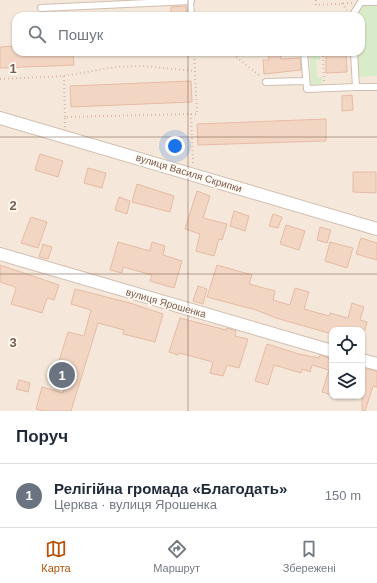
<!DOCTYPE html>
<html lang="uk">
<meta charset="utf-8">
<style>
:root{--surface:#fff;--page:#f2f2f3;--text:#1f2937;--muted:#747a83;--line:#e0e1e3;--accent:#b45309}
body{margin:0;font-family:Arial,sans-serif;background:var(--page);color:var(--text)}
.controls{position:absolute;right:12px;bottom:12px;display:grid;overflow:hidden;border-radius:8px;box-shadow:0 1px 3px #0004}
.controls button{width:36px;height:36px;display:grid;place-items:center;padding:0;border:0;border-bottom:1px solid var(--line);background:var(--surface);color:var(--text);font:20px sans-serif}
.you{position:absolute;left:175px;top:146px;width:14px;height:14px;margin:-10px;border:3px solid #fff;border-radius:50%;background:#1a73e8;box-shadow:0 0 0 6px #1a73e833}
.badge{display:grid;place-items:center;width:26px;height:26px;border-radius:50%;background:var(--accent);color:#fff;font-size:13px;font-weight:700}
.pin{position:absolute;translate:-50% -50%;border:2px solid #fff;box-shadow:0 1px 4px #0006}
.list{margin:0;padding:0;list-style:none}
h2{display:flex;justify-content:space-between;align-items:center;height:52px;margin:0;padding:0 16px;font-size:17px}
h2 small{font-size:13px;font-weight:400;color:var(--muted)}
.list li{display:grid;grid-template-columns:26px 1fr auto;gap:12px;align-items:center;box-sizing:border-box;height:64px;padding:0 16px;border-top:1px solid var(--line)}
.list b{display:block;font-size:15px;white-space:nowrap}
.list p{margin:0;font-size:13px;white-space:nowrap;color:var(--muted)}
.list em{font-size:13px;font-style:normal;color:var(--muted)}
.icon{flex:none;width:22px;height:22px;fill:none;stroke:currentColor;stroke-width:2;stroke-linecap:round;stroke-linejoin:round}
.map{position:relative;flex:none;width:377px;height:411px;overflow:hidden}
.search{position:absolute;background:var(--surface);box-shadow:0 1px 3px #0004;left:12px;right:12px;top:12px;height:44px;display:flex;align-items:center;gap:10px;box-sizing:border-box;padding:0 14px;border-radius:12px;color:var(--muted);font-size:15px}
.sheet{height:116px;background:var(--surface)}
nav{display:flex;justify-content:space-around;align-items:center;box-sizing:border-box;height:56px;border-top:1px solid var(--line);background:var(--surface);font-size:11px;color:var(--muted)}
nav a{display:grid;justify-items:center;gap:2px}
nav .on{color:var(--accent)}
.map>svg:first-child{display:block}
</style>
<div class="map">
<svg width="377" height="411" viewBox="0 0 377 411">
<rect width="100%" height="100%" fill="#fdf6ec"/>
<path fill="#f5e8da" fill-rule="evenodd" d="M0 0H377V411H0ZM16 16H361V52H16ZM332 330H362V396H332Z"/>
<path fill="#d8ecc9" d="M361 2H377V76L355 77 354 52H361V16H352Z
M310 52H320V60H316L317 77H322V84L311 85Z"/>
<path fill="#f3d5c3" stroke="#e6bba3" d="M186 6V16H171V7Z
M16 46V52H73L74 65 0 68V47Z
M268 52H281V59L300 58 301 70 264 74 263 60H269Z
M326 52H346L347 72 326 73Z
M191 81 192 102 71 107 70 86Z
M352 95 353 110 342 111V96Z
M326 119V141L198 145 197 124Z
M40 154 63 161 58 177 35 170Z
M88 168 106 173 102 188 84 183Z
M353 172H376V193L353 192Z
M137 184 174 196 170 212 132 202Z
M197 191 210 196 203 218 227 224 222 240 219 239 214 256 196 251 200 234 185 229Z
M119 197 130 201 127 214 115 210Z
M234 211 249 216 245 231 230 226Z
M273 214 282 217 278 228 269 226Z
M31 217 47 222 38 248 21 243Z
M286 225 305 231 299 250 280 244Z
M320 227 331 230 327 243 317 240Z
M361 238 377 243V260L356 254Z
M118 242 150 251 152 242 165 246 163 255 182 261 174 288 150 281 152 275 123 267 122 273 110 270Z
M330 242 353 248 347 268 325 261Z
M43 244 52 247 48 259 39 257Z
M0 265 59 285 54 300 47 298 42 313 11 304 16 289 15 287 0 282Z
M217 265 252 275 249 284 275 291 273 300 290 305 295 288 309 292 304 309 329 316 330 313 348 318 352 303 364 307 360 320 367 322 365 330H332V334L276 318 256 310 207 297Z
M198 286 207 289 203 304 193 301Z
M75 289 130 303 163 314 155 342 123 334 124 330 98 323 71 411H44L36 409 42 387 63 393 69 371 57 368 68 332 84 336 91 310 71 304Z
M180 318 226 330 227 328 236 331 235 336 248 339 239 368 227 365 223 376 210 373 213 362 179 353 178 355 169 352Z
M267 344 299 354 319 358 320 355 329 358V360L332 361V395L322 392 329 370 312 365 310 372 302 369 301 373 274 365 268 385 255 381Z
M362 368 377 371V387L373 386 365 411H362Z
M19 380 30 383 28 392 16 389Z"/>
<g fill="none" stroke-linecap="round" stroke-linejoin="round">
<g stroke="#d1beb0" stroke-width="8">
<path id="lane" d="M190 0 191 16
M41 8 191 1
M352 16 361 2H377
M304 52 307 89 356 87
M354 52 356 87H377
M266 82 306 81"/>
</g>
<g stroke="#d1beb0" stroke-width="14">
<path id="street" d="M0 118 377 229
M0 254 332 351
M362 360 377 364"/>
</g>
<path stroke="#d9b8a5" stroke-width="2" stroke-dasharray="1 3" stroke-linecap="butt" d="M316 0V5L352 3
M342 3 347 10
M230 52 260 76
M323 52 324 81
M64 76 115 67 142 66 195 71
M0 79 64 76 65 117
M191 114H197L194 52
M65 127V117L191 114 193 164"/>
<use href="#lane" stroke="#fff" stroke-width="6"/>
<use href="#street" stroke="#fff" stroke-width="12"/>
</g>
<path fill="none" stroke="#7a5c4d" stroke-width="1" stroke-opacity="0.55" d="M188 0V16M188 52V411M0 137H377M0 274H377"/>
<g text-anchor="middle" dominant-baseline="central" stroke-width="3.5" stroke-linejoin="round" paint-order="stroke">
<g font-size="10" fill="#7a5c4d" stroke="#fffaf3">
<text transform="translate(189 173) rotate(17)">вулиця Василя Скрипки</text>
<text transform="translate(166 303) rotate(16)">вулиця Ярошенка</text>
</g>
</g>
<g font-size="13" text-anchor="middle" font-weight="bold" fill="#7a5c4d" stroke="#fffaf3" stroke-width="3.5" stroke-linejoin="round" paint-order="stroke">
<text x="13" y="73">1</text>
<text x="13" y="210">2</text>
<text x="13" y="347">3</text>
</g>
</svg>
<div class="controls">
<button><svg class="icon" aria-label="locate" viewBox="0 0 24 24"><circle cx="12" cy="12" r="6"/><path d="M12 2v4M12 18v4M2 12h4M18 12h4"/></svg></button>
<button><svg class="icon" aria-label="layers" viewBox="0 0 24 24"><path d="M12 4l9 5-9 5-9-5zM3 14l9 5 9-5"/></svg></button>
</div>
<div class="you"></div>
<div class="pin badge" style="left:62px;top:375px;background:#6b7280">1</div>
<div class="search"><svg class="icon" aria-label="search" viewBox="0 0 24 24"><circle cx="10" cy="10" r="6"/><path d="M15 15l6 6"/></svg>Пошук</div>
</div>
<section class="sheet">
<h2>Поруч<small></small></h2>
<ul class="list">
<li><span class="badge" style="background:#6b7280">1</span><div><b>Релігійна громада «Благодать»</b><p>Церква · вулиця Ярошенка</p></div><em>150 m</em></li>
</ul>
</section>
<nav>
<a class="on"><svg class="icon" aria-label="map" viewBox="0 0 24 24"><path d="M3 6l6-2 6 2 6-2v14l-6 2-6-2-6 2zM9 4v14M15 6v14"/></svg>Карта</a>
<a><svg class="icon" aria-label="directions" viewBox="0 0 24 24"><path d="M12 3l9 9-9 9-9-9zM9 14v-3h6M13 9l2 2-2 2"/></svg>Маршрут</a>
<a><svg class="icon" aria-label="saved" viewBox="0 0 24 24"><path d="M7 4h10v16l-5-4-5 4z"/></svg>Збережені</a>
</nav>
